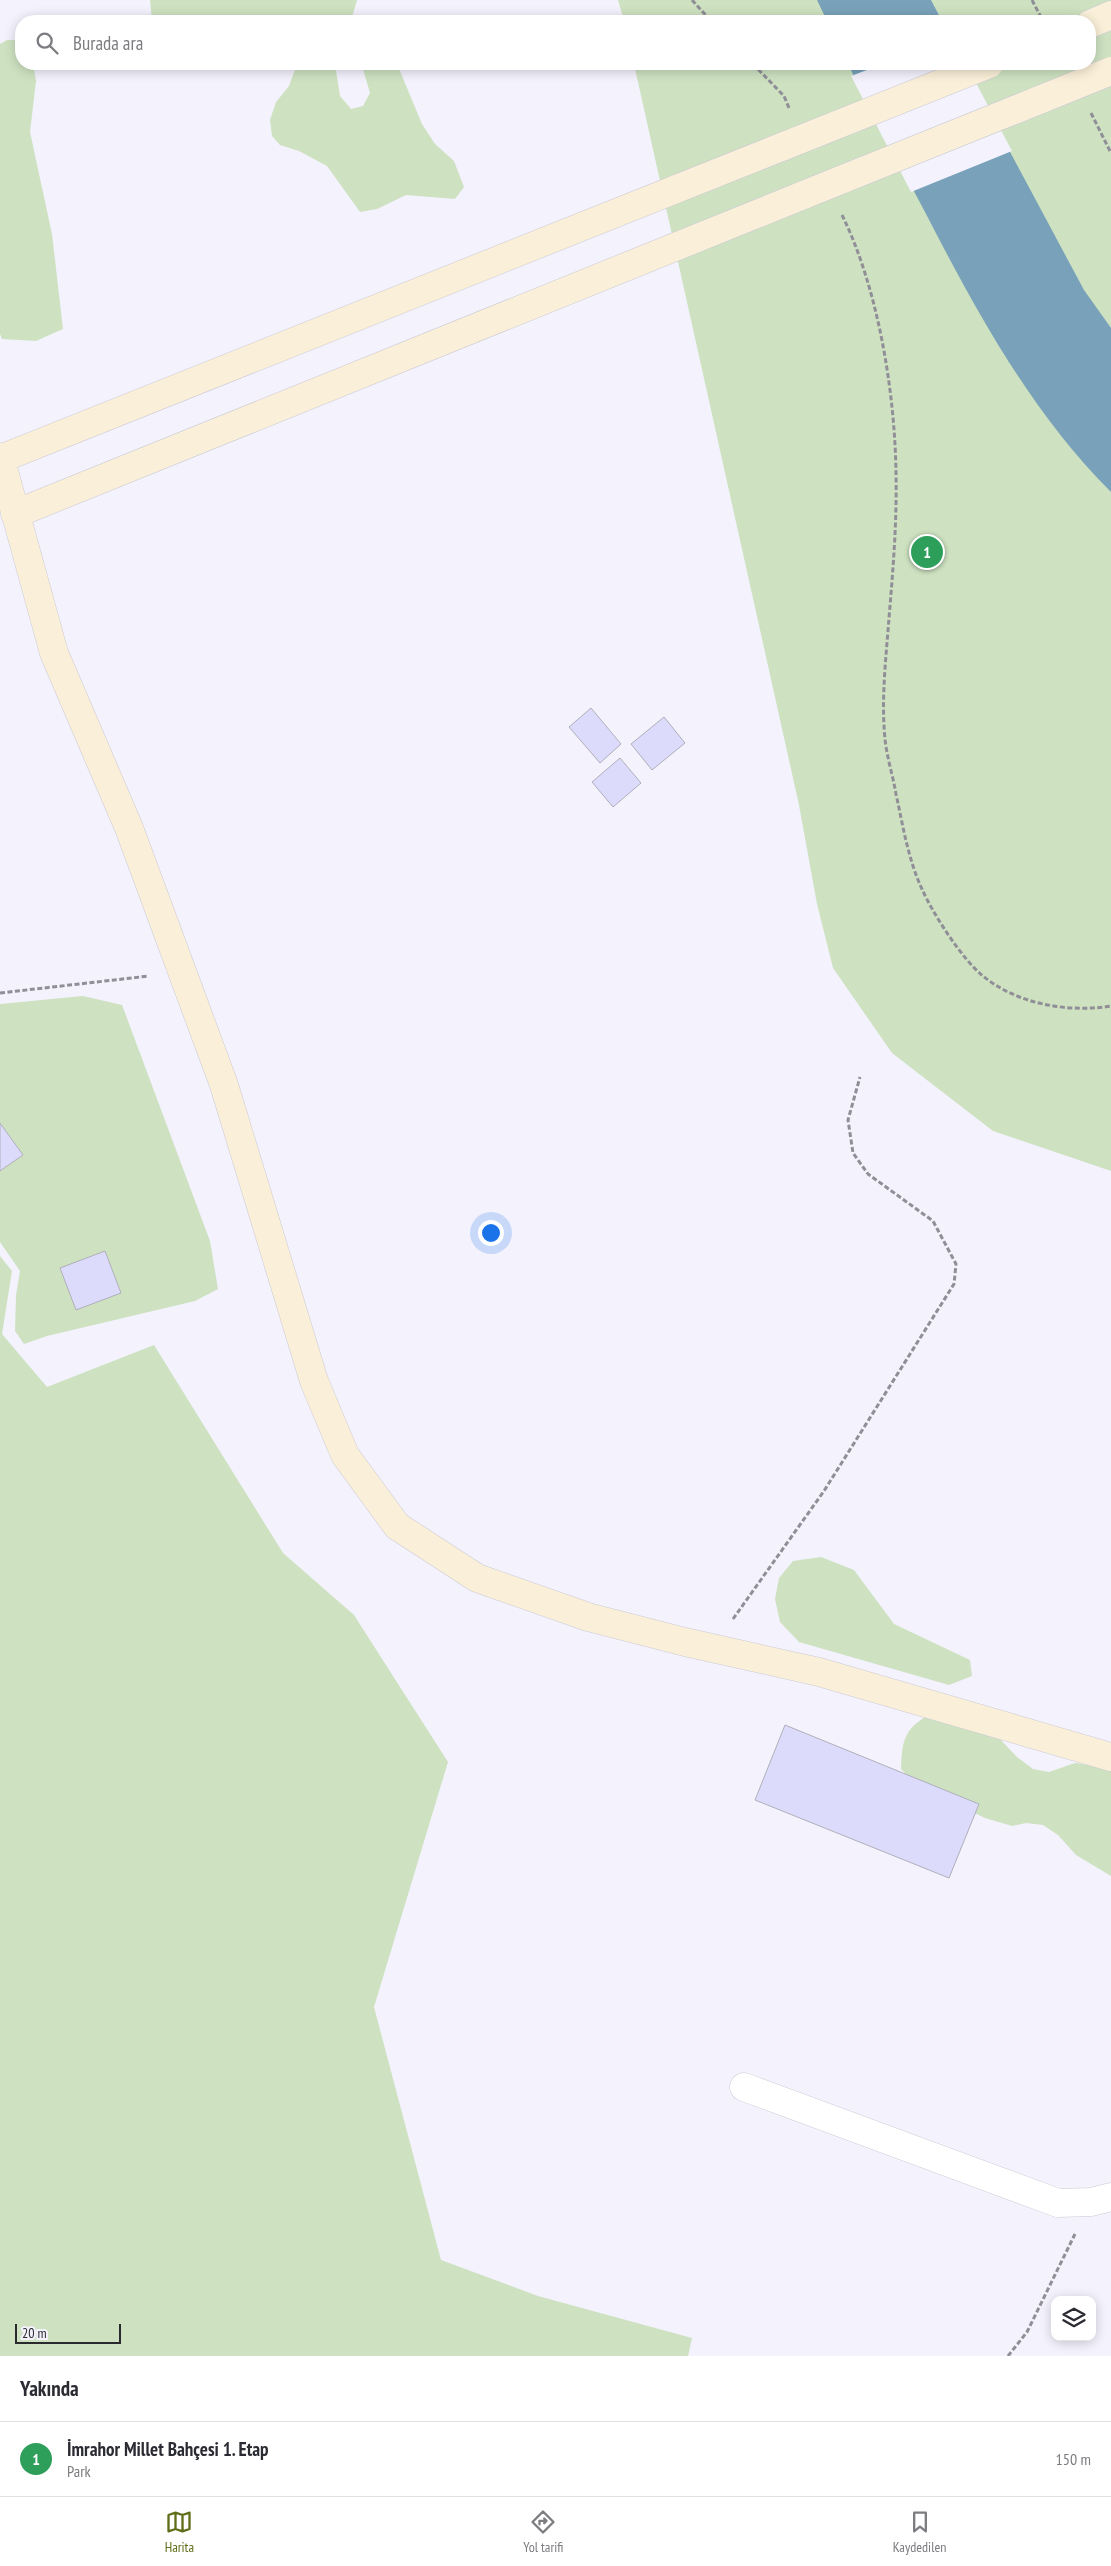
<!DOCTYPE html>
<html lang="tr">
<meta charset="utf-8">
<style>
:root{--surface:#fff;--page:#f7f7f7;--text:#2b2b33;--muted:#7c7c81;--line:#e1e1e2;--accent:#606e19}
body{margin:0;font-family:"PT Sans Narrow",sans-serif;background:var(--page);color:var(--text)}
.controls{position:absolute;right:15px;bottom:15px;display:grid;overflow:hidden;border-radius:10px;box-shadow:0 2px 12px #0003}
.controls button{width:45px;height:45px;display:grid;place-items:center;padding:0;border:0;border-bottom:1px solid var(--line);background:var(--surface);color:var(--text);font:25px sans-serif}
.scale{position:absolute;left:15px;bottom:12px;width:106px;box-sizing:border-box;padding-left:5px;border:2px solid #2a2a2e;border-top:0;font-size:14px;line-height:18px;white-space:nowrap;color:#2a2a2e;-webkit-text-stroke:4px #f3f2fd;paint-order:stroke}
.you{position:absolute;left:490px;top:1232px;width:18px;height:18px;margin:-12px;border:4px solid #fff;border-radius:50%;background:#1a73e8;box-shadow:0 0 0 8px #1a73e833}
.badge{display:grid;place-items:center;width:32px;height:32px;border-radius:50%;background:var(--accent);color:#fff;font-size:16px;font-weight:700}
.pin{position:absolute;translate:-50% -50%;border:2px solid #fff;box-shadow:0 1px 5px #0006}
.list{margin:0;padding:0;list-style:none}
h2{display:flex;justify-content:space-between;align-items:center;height:65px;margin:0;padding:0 20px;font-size:21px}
h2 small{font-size:16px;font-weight:400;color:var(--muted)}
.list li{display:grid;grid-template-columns:32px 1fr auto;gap:15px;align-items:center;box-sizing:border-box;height:75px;padding:0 20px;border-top:1px solid var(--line)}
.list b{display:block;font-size:19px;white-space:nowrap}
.list p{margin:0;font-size:16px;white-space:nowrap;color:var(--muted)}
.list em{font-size:16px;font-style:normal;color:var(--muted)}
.icon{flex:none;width:28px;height:28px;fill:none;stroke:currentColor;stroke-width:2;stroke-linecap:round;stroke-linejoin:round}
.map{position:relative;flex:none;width:1111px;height:2356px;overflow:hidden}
.search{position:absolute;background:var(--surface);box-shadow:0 2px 12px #0003;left:15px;right:15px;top:15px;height:55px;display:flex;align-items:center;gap:12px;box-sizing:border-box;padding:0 18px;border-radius:20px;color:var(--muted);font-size:19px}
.sheet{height:140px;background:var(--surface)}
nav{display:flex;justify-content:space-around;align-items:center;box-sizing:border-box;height:70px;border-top:1px solid var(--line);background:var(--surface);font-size:14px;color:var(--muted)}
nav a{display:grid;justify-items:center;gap:2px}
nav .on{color:var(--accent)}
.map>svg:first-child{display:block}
</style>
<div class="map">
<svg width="1111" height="2356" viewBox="0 0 1111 2356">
<rect width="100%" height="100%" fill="#f3f2fd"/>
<path fill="#cee2c1" d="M150 0H357L351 21H152Z
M618 0H1111V1171L993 1131 892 1053 833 968 817 904 799 805 634 64H1090V21H624Z
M7 40H20L21 64H33L36 81 30 132 52 234 63 329 36 341 2 339 0 334V44Z
M297 64H335L340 96 351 109 363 106 370 93 363 69 367 64H397L422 124 435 144 454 161 464 187 455 199 406 195 377 209 360 212 327 166 299 151 280 145 272 136 270 120 276 102 289 86Z
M83 996 122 1005 210 1241 218 1289 195 1301 47 1336 24 1344 15 1331 16 1295 20 1271 0 1242V1004Z
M0 1256 12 1271 2 1334 47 1387 154 1345 283 1553 354 1615 448 1762 374 2007 441 2260 538 2296 692 2338 688 2356H0Z
M821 1557 854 1570 894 1624 970 1660 972 1676 949 1685 799 1642 780 1622 775 1599 779 1578 793 1561Z
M930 1714 997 1736 1017 1757 1033 1769 1049 1772 1075 1763 1111 1768V1876L1076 1855 1058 1835 1043 1825 1026 1823 1012 1826 985 1818 918 1786 901 1769C902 1740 904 1729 930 1714Z"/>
<path fill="#79a2ba" d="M817 0H931L942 21H827Z
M848 64H963L1084 290 1111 328V492C1031 412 976 311 925 212 899 163 872 114 848 64Z"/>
<path fill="#f3f2fd" d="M883 64H966L1012 151 911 192 851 76Z"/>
<path fill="#dddbfc" stroke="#afafb9" d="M591 708 621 744 600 763 569 727Z
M664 717 685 743 652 770 631 744Z
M620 758 641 783 613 807 592 782Z
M0 1123 23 1155 0 1171Z
M105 1251 121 1293 76 1310 60 1268Z
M785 1725 979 1804 949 1878 755 1800Z"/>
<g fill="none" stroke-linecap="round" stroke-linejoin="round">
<g stroke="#cbcad5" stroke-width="29">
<path id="street" d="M744 2087 1058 2203 1091 2202 1111 2197"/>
</g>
<g stroke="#cbcad5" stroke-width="29">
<path id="secondary" d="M1090 24 1111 15
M0 457 54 653 129 828 224 1085 314 1381 345 1455 397 1526 477 1578 588 1617 685 1642 819 1672 1111 1757
M0 459 784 146
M15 514 806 194"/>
</g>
<path stroke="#908f97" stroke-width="3" stroke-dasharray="5 2.5" stroke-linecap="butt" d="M692 0 711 21
M1032 0 1043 21
M753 64 784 96 789 108
M1091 113 1111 153
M842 215C878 288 895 392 896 474 897 522 893 570 889 618 886 658 881 699 885 739 887 758 893 776 896 794 903 826 908 859 922 889 933 914 962 959 983 976 1017 1004 1068 1013 1111 1006
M0 993 149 976
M733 1619 824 1491 954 1284 956 1264 933 1221 868 1174 853 1153 848 1120 860 1077
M1008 2356 1027 2332 1075 2234"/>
<use href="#street" stroke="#fff" stroke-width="28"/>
<use href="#secondary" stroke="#faefd8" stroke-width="28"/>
<g stroke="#cbcad5" stroke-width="29" stroke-linecap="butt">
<path id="secondary-bridge" d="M784 146 989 64
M806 194 1111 71"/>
</g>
<use href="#secondary-bridge" stroke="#faefd8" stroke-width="28"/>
</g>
</svg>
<div class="controls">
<button><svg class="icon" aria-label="layers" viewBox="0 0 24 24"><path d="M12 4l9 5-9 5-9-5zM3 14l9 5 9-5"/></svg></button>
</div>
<div class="scale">20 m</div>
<div class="you"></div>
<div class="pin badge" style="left:927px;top:552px;background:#2e9e5b">1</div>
<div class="search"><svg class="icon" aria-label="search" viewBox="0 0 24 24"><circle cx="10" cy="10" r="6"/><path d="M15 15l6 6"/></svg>Burada ara</div>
</div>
<section class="sheet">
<h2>Yakında<small></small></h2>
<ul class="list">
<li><span class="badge" style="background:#2e9e5b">1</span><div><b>İmrahor Millet Bahçesi 1. Etap</b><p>Park</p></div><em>150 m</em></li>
</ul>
</section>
<nav>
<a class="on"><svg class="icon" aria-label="map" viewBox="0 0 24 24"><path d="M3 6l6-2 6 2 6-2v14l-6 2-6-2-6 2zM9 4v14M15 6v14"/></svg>Harita</a>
<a><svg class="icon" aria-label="directions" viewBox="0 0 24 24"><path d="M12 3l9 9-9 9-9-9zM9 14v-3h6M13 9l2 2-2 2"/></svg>Yol tarifi</a>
<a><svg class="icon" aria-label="saved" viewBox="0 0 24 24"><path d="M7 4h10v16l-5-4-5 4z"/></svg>Kaydedilen</a>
</nav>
